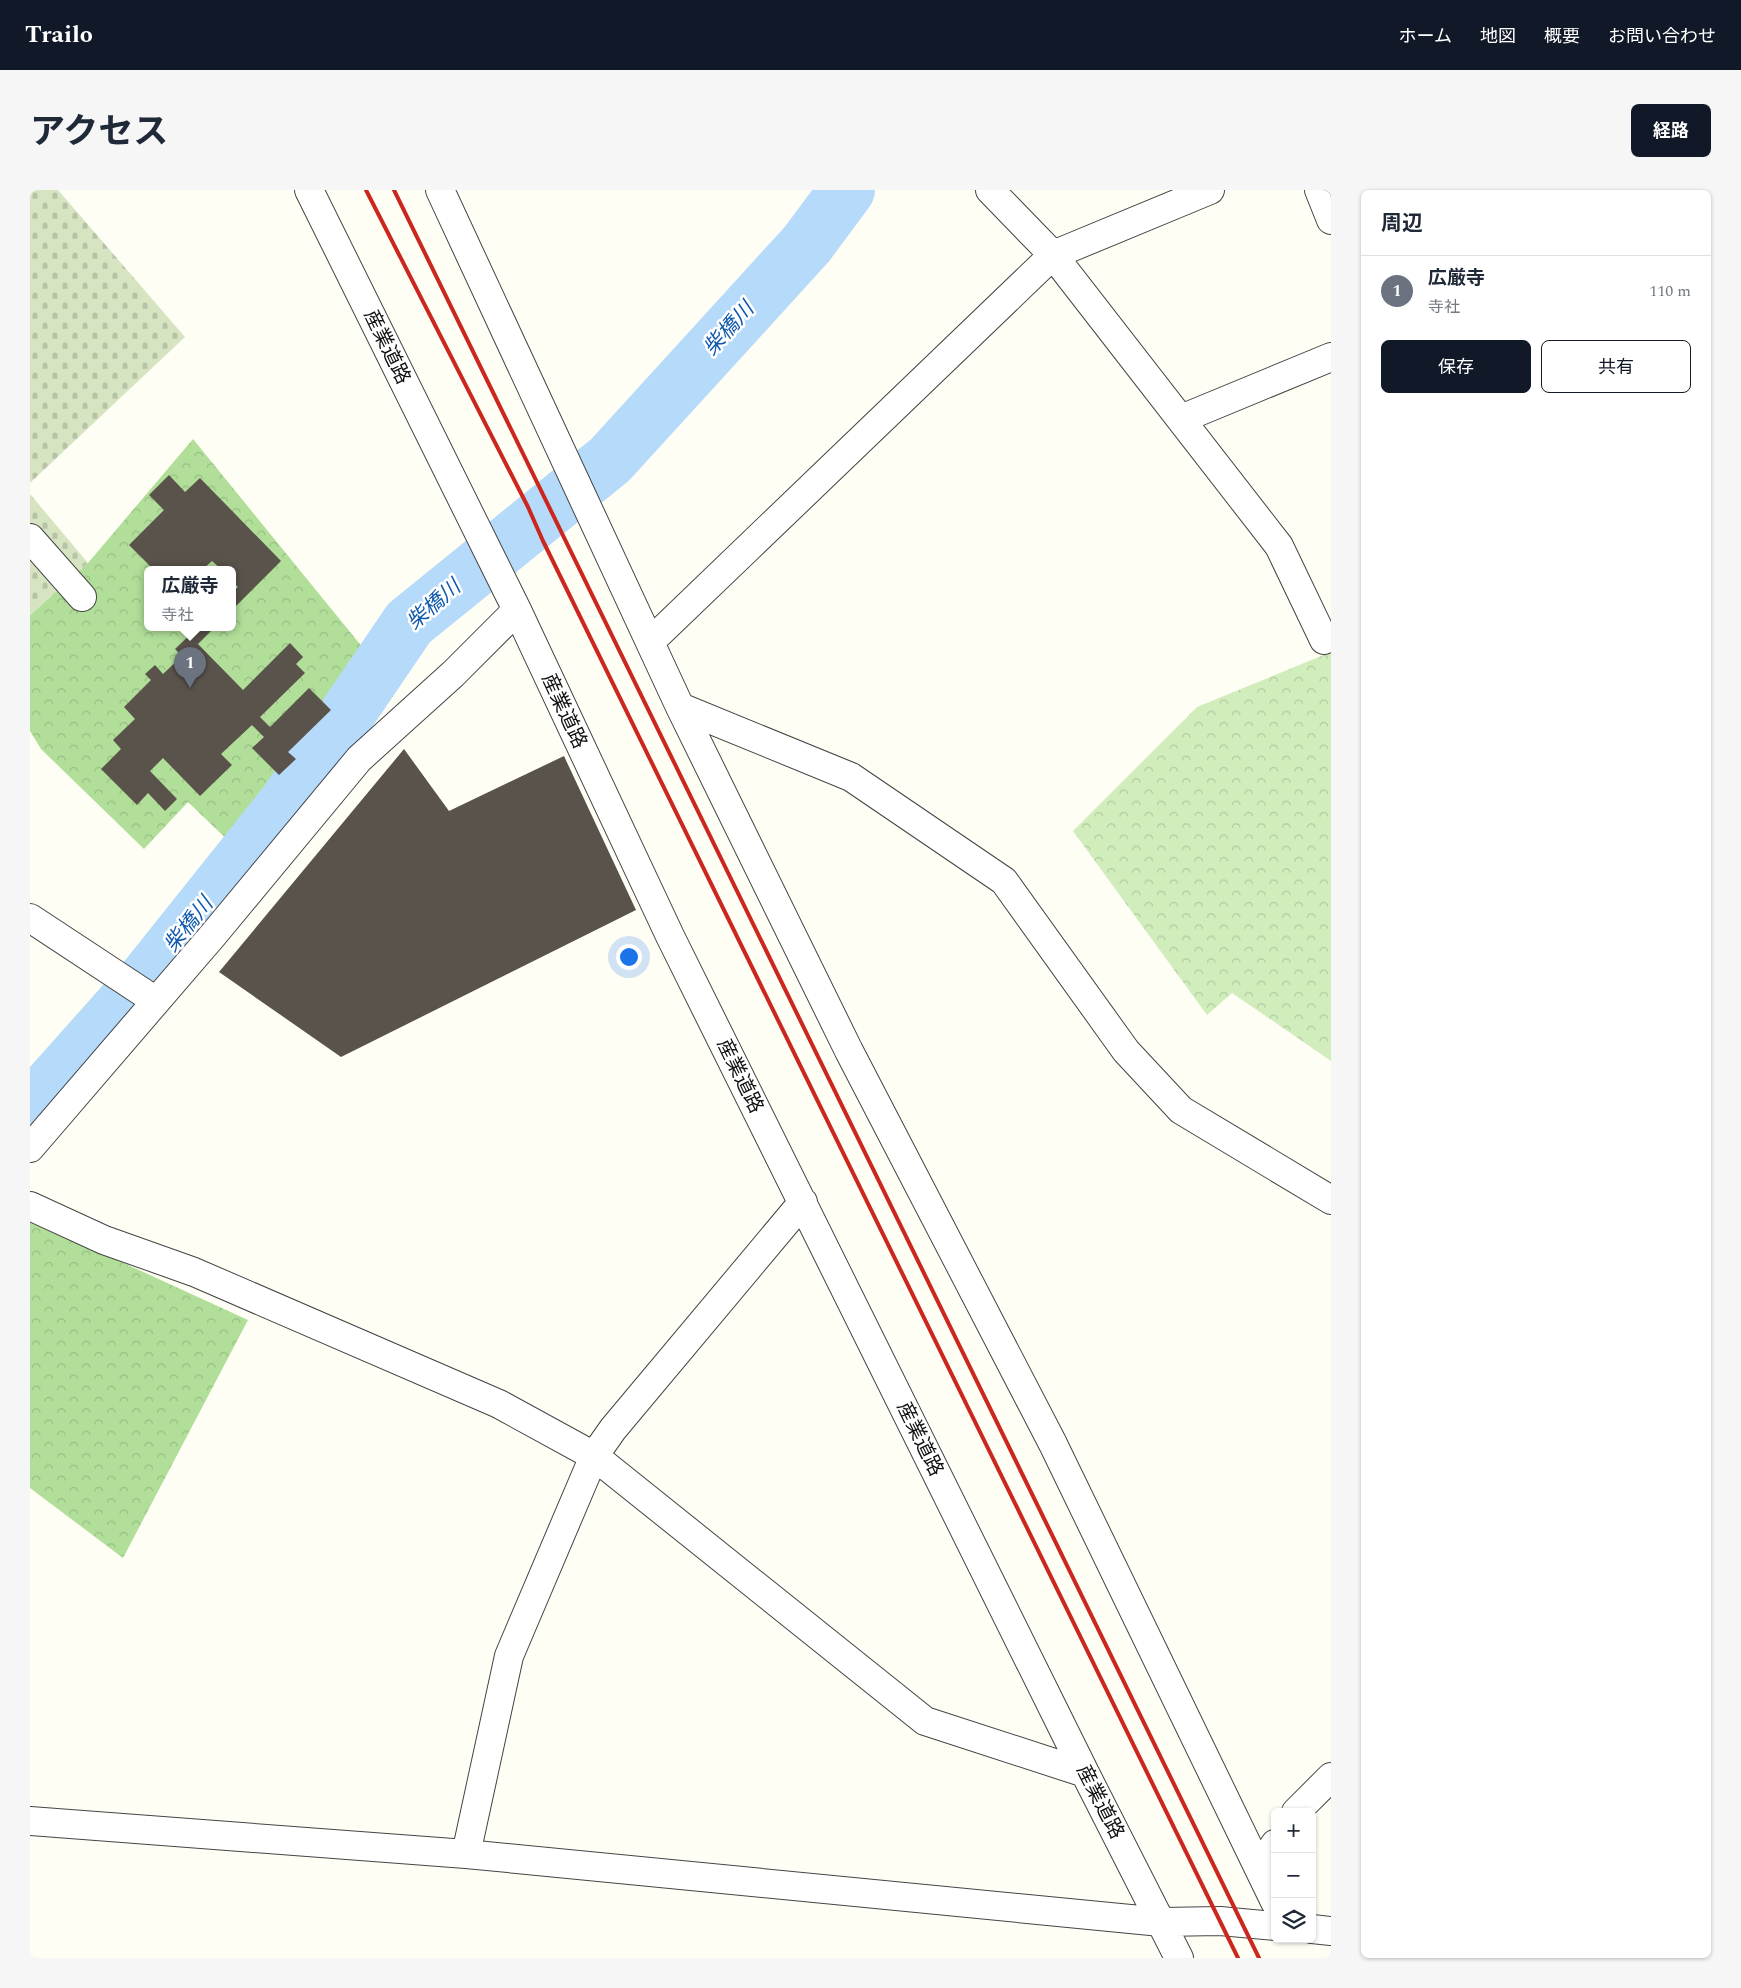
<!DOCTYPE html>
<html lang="ja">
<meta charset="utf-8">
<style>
:root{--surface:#fff;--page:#f6f6f7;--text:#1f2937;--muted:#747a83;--line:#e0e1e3;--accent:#111827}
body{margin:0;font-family:Spectral,"Noto Sans JP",serif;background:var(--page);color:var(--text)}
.controls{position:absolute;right:15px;bottom:15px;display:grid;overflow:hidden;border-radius:8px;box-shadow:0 1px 4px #0004}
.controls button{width:45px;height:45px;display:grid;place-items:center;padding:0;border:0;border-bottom:1px solid var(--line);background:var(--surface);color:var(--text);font:25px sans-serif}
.you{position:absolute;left:598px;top:766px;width:18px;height:18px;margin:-12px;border:4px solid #fff;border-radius:50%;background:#1a73e8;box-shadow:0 0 0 8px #1a73e833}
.badge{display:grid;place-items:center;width:32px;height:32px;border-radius:50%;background:var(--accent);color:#fff;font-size:16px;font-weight:700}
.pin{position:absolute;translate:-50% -41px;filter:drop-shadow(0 1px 2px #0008)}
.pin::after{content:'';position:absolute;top:26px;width:18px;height:15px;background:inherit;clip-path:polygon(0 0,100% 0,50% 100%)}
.popup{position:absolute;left:114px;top:376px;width:92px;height:65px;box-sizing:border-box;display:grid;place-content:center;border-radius:8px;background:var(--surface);filter:drop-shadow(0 1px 4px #0005);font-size:16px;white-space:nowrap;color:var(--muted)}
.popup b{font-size:19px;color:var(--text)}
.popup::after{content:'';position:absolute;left:50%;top:100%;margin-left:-10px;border:10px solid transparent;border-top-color:var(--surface)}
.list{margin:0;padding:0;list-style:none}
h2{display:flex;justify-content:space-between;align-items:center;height:65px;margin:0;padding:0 20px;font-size:21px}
h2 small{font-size:16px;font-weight:400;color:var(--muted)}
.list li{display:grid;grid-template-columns:32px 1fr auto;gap:15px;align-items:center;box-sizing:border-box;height:70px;padding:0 20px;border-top:1px solid var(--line)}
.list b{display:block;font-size:19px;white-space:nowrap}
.list p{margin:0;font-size:16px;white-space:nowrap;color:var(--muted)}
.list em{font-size:16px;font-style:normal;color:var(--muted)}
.actions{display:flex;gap:10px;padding:15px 20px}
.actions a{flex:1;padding:11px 0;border:1px solid var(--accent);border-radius:8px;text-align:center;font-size:18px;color:var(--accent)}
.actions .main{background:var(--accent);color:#fff}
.icon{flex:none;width:28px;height:28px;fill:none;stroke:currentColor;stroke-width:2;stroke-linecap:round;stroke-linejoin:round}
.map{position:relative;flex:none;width:1301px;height:1768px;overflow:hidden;border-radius:8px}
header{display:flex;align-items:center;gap:30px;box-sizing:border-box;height:70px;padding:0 25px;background:var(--accent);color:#fff}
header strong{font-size:24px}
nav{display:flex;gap:28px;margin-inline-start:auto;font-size:18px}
.intro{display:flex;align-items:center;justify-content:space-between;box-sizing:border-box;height:120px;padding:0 30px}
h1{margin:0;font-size:35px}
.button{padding:12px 22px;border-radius:8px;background:var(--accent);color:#fff;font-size:18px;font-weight:700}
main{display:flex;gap:30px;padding:0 30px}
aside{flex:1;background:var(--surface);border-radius:8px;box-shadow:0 1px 4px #0004}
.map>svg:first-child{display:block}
</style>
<header>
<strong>Trailo</strong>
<nav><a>ホーム</a><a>地図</a><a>概要</a><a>お問い合わせ</a></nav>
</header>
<div class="intro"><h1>アクセス</h1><a class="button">経路</a></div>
<main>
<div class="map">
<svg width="1301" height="1768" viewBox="0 0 1301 1768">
<defs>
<pattern id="forest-crowns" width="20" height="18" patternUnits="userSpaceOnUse" patternTransform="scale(1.25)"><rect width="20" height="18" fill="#b1df99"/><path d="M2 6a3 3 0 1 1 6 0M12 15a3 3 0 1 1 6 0" fill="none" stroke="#97be83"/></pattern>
<pattern id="cemetery-stones" width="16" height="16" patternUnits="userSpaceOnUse" patternTransform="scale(1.25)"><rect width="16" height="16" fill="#d6e4c2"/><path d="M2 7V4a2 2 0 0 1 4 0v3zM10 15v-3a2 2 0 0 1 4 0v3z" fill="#b7c3a6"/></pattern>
<pattern id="park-crowns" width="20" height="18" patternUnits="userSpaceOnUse" patternTransform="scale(1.25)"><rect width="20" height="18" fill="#d0edbb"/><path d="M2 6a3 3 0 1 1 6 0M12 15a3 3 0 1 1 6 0" fill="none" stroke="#b2caa0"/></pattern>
</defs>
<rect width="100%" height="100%" fill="#fffef5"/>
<path fill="url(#forest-crowns)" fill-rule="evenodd" d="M163 249 338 464 259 603 210 662 158 612 114 659 11 559 0 541V425L58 373ZM118 379H202V437H118Z
M0 1027 24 1041 218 1130 93 1368 0 1298Z"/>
<path fill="url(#cemetery-stones)" d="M0 0H28L155 147 0 293Z
M0 304 58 373 0 425Z"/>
<path fill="url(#park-crowns)" d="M1301 462V871L1202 803 1177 825 1043 641 1167 517Z"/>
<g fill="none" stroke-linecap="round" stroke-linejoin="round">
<path stroke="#b6dafa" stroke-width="56" d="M0 919 116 789 258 611 379 433 580 270 777 54 817 0"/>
</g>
<path fill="#5a534c" d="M139 285 155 302 170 288 251 371 202 420V402L208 397 202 391V379H191L182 371 173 379H123L99 355 134 320 119 305Z
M168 437H185L168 454 213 500 260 453 273 467 266 474 275 483 230 527 240 537 279 498 301 520 258 562 266 569 249 585 222 558 234 547 222 535 191 564 202 575 170 606 133 568 120 581 147 609 135 621 118 603 107 615 71 579 91 559 83 550 105 529 94 517 121 490 115 484 125 475 133 484 152 466 145 459Z
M374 559 419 621 534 566 606 720 311 867 189 782Z"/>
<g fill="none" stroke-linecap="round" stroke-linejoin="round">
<g stroke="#444" stroke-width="30">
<path id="minor" d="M279 0 487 420 640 746 1055 1583 1149 1768
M410 0 650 517 819 861 1023 1254 1245 1712
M960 0 1023 65 1249 356 1294 450 1301 447
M1289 0 1301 30
M1151 229 1301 167
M0 348 52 407
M620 452 1023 65 1180 0
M650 517 821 587 974 691 1096 861 1151 920 1301 1010
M0 728 126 811
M0 958 184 744 329 569 423 484 487 420
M0 1016 74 1050 164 1082 469 1214 564 1266 895 1531 1055 1583
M1266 1622 1301 1587
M0 1631 436 1664 1131 1732 1190 1731 1245 1736
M436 1664 479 1466 564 1266 583 1239 773 1012
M1229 1678 1245 1654
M1282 1739 1301 1741"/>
</g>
<use href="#minor" stroke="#fff" stroke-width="28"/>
<path stroke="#cb271f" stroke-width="4" d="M336 0 498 317 513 351 1208 1768
M364 0 1229 1768"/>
</g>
<g text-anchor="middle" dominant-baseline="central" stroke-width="5" stroke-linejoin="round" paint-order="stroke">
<g font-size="20" fill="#111" stroke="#fff">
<text transform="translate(357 157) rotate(64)">産業道路</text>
<text transform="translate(534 521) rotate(65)">産業道路</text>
<text transform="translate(710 886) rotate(64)">産業道路</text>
<text transform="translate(890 1249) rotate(64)">産業道路</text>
<text transform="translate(1070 1612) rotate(63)">産業道路</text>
</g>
<g font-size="21" font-style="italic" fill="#1059ac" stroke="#fff">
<text transform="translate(699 139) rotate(-48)">柴橋川</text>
<text transform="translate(404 415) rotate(-41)">柴橋川</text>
<text transform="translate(159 735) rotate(-51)">柴橋川</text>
</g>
</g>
</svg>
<div class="controls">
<button>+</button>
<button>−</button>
<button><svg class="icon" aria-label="layers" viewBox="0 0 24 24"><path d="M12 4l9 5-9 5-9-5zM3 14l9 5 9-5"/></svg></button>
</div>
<div class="you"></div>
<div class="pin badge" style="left:160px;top:498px;background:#6b7280">1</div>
<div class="popup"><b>広厳寺</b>寺社</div>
</div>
<aside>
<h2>周辺<small></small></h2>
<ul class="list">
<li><span class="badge" style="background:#6b7280">1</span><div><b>広厳寺</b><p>寺社</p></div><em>110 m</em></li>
</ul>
<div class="actions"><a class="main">保存</a><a>共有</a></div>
</aside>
</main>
